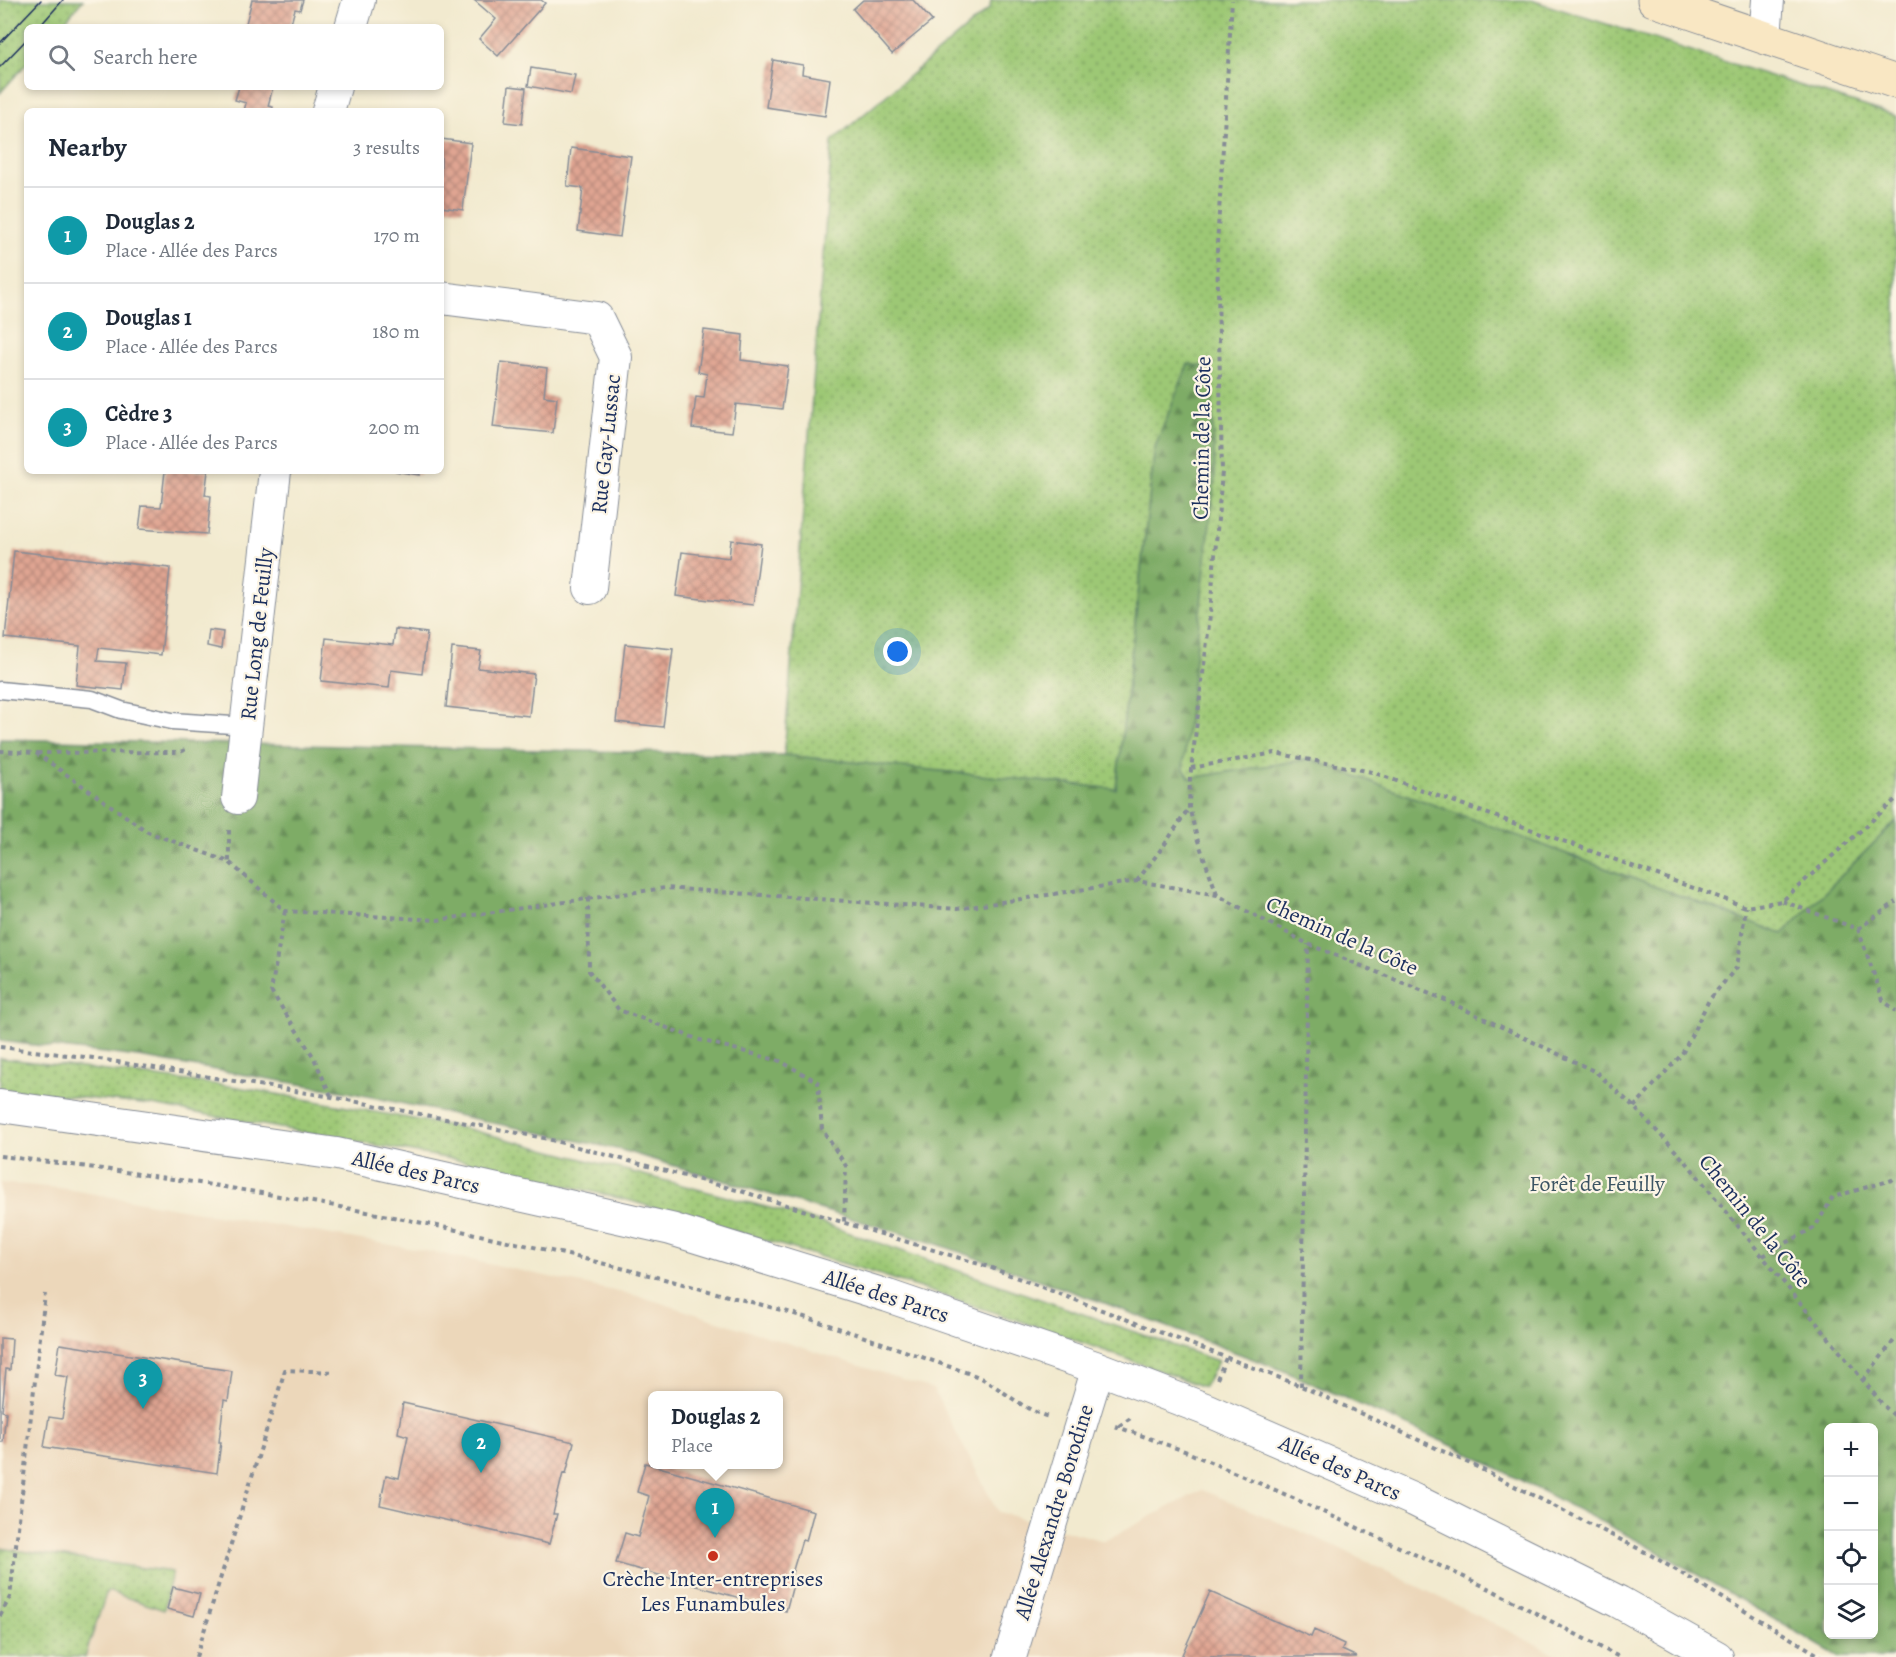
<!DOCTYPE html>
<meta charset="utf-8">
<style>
:root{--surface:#fff;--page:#f2f2f3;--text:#1f2937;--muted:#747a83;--line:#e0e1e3;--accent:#ea580c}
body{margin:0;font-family:Alegreya,serif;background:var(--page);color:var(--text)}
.controls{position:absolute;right:18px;bottom:18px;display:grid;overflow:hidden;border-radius:9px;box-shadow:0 3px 9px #0003}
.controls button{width:54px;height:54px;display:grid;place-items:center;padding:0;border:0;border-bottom:2px solid var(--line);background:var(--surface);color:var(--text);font:30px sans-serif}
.you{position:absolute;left:898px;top:652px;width:21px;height:21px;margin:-15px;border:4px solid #fff;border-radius:50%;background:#1a73e8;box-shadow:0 0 0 9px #1a73e833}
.badge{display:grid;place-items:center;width:39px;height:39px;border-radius:50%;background:var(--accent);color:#fff;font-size:20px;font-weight:700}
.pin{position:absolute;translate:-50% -50px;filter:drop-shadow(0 2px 3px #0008)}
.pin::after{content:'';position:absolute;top:32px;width:21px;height:18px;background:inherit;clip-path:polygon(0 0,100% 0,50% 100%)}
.popup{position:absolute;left:648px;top:1391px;width:135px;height:78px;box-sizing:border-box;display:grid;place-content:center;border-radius:9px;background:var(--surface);filter:drop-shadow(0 2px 4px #0005);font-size:20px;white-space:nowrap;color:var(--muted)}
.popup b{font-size:22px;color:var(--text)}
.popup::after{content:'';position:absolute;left:50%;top:100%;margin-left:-12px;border:12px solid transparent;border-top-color:var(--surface)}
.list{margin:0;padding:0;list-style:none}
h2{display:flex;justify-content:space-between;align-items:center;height:78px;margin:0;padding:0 24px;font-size:26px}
h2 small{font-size:20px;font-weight:400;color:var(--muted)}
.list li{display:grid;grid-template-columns:39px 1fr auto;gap:18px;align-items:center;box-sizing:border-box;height:96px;padding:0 24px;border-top:2px solid var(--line)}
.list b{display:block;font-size:22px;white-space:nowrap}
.list p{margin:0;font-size:20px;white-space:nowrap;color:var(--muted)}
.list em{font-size:20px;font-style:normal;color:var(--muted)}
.icon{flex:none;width:33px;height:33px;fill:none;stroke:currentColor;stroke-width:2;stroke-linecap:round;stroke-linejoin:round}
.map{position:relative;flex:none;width:1896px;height:1657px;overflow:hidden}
.search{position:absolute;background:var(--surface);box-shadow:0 3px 9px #0003;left:24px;top:24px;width:420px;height:66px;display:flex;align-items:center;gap:15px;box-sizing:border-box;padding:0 21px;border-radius:9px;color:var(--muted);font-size:22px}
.panel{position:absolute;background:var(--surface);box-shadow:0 3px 9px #0003;left:24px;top:108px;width:420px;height:366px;border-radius:9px}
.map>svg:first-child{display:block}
</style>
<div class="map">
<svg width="1896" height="1657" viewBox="0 0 1896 1657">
<defs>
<pattern id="grass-dots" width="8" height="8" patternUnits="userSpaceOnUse" patternTransform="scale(1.5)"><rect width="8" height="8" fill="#9dc875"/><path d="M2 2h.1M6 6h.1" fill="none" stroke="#7fa363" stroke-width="1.8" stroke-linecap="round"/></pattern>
<pattern id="forest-firs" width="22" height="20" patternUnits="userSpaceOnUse" patternTransform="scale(1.5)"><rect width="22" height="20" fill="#7eac66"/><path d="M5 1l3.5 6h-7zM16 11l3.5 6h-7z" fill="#668c57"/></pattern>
<pattern id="building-cross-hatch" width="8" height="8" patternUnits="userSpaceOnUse" patternTransform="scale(1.5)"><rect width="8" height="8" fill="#e0a592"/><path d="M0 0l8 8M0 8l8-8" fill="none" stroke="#b5877a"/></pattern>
</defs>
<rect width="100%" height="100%" fill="#fcf5e5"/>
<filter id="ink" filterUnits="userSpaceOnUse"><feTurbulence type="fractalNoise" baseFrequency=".0167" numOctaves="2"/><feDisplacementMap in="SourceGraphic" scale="12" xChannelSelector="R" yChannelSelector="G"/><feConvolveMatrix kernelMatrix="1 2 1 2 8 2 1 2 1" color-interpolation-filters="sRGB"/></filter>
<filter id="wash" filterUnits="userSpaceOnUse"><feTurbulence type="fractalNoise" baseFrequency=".008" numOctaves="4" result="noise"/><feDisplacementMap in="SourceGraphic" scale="24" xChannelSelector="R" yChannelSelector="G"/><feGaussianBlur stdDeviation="1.35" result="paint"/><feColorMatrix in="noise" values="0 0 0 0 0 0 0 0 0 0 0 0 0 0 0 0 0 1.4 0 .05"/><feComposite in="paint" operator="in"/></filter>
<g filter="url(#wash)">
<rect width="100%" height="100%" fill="#f2eacf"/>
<path fill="#ecd7ba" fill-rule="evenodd" d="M0 1183 60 1188 443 1254 642 1297 933 1389 998 1512 1104 1541 1202 1490 1333 1545 1562 1657H0ZM652 1396H778V1464H652Z"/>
<path fill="url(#grass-dots)" stroke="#5c7c6a" stroke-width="1.5" d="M0 0H83L60 27H27V63L0 93Z
M991 0H1531L1896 116V821L1783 934 1310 759 1190 778 1183 768 1155 447 1116 789 784 755 832 141 990 8Z
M0 1058 238 1087 468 1129 804 1217 1218 1361 1204 1387 1056 1333 872 1272 631 1201 468 1162 152 1105 0 1089Z
M0 1548 172 1572 164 1610 107 1591 85 1657H0Z"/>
<path fill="url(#forest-firs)" stroke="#4c6e62" stroke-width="1.5" fill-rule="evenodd" d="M1188 364 1211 368 1215 477 1183 768 1190 778 1310 759 1783 934 1896 821V1657H1839L1648 1546 1464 1451 1282 1370 1107 1304 940 1245 621 1150 353 1093 138 1057 0 1041V739L784 755 1116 789 1155 447ZM1828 1428H1874V1634H1828Z"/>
<g id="blocks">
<path fill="url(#building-cross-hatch)" d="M252 0H303L300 10 295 9 290 27H245Z
M474 0H541L545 3 498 56 479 39 496 19Z
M863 0H913L932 21 892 54 853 9Z
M773 60 803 65 802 74 830 79 825 116 766 107Z
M531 68 575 75 571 94 528 86Z
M509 86 526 88 522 124 505 122Z
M239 87H273L268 106 273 107 272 111H244L246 103 235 100Z
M441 139 471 143 463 210 441 207Z
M571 148 631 156 620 237 578 231 583 188 567 186Z
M704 330 743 335 741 360 788 366 782 409 736 404 732 432 692 428 696 397 704 398 707 374 698 372Z
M501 362 547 368 544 396 557 398 553 433 493 427Z
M165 471H208L205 495 211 496 207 534 139 529 142 506 161 507Z
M395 471H420V475Z
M731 540 761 544 753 605 676 596 682 552 729 558Z
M14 551 170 568 161 655 99 648 97 661 126 663 123 690 76 685 80 646 5 638Z
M395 629 427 633 422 674 391 670 389 688 321 681 326 638 393 645Z
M209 630 223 632 221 649 207 646Z
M625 644 673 649 663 727 616 722Z
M452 648 481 651 478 668 534 674 529 716 446 707Z
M0 1338 12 1339 10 1370 6 1369 2 1411 6 1412 3 1442H0Z
M60 1344 232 1371 228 1401 224 1400 219 1442H221L217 1473 44 1447 49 1417 62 1419 68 1377 55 1375Z
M403 1403 574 1442 566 1474 563 1473 553 1514H557L549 1544 380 1505 386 1475 399 1478 408 1436 398 1433Z
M645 1463 814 1511 806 1541 802 1540 790 1580 794 1581 786 1611 616 1563 625 1533 638 1537 649 1496 637 1492Z
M173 1587 200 1594 194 1616 167 1609Z
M1210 1592 1311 1637 1314 1630 1344 1644 1342 1650 1357 1657H1181Z"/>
</g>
</g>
<g filter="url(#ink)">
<use href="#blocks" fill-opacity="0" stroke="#868c96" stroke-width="1.5"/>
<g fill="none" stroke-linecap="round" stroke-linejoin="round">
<g stroke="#868c96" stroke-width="19">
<path id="lane" d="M0 690 92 699 121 710 172 721 247 726"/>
</g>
<g stroke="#868c96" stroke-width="34">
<path id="street" d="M351 27 359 0
M1765 37 1768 0
M328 111 335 87
M441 298 597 318 616 357 590 588
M238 798 275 471
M0 1106 337 1154 671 1229 888 1296 1098 1368 1205 1409 1414 1500 1619 1602 1717 1657
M1010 1657 1098 1368"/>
</g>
<g stroke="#868c96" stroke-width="35">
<path id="secondary" d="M1654 0 1896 82"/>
</g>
<path stroke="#868c96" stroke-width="4" stroke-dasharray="4.5 4.5" stroke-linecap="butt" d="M0 751 36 753 148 832 229 862 285 911 437 920 665 888 957 909 1137 881 1217 895 1308 944 1445 1000 1596 1072 1634 1107 1687 1163 1883 1405 1896 1417
M37 753 180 752 185 750
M1191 768 1275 753 1372 772 1746 907 1782 901 1896 799
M229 830V862
M1137 881 1165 844 1189 808
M1217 894 1197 838 1189 807 1190 778 1209 625 1222 472 1217 245 1232 0
M588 898 589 971 619 1010 700 1040 780 1061 818 1082 822 1129 846 1166 844 1223
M1782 901 1858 929 1883 1000 1896 1011
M285 911 271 991 313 1056 331 1096
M1858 929 1896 902
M0 1047 93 1058 332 1097 544 1138 744 1192 989 1267 1301 1386 1475 1466 1649 1554 1822 1657
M1634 1107 1682 1054 1709 1000 1737 967 1746 907
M0 1156C231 1183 458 1224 683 1284 718 1294 753 1302 788 1312 847 1330 904 1351 962 1371 971 1374 981 1377 988 1382 1009 1395 1025 1410 1049 1417
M1763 1256 1815 1227 1833 1197 1892 1180 1896 1177
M1217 1379 1226 1358
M1863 1380 1896 1338
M1301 1386 1308 944
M1115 1426 1187 1452 1282 1493 1490 1589 1619 1657
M1119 1426 1132 1417
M0 1616 10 1597 45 1294
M196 1657 285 1370 335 1372"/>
<use href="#lane" stroke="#fff" stroke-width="16"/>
<use href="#street" stroke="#fff" stroke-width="32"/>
<use href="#secondary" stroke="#f9e7c3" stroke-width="33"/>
<path stroke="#1b2f5e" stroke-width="1.5" d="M39 27 63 0
M0 43 41 0
M0 67 27 39"/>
</g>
</g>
<circle fill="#c8321e" stroke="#fcf5e5" stroke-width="2" cx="713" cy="1556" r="6"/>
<g text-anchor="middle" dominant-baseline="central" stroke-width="4.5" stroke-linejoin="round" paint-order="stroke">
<g font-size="22" fill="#1b2f5e" stroke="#fcf5e5">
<text transform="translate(1202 438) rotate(-89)">Chemin de la Côte</text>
<text transform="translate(606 444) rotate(-84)">Rue Gay-Lussac</text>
<text transform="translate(257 634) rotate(-84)">Rue Long de Feuilly</text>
<text transform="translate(1342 936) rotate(24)">Chemin de la Côte</text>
<text transform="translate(416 1172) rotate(13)">Allée des Parcs</text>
<text transform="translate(1755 1221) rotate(51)">Chemin de la Côte</text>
<text transform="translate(886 1296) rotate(18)">Allée des Parcs</text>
<text transform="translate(1340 1468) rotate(24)">Allée des Parcs</text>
<text transform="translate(1054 1512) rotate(-73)">Allée Alexandre Borodine</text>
</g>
<g font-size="22" fill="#3c5564" stroke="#fcf5e5">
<text x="1597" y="1184">Forêt de Feuilly</text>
</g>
<g font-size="22" fill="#1b2f5e" stroke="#fcf5e5">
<text x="713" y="1579">Crèche Inter-entreprises<tspan x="713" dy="25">Les Funambules</tspan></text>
</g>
</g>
</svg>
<div class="controls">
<button>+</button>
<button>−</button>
<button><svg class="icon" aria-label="locate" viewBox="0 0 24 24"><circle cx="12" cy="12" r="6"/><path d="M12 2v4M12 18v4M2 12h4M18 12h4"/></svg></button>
<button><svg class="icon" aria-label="layers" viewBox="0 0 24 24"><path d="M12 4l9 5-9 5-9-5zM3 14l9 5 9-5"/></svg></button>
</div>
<div class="you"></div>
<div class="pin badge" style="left:715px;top:1538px;background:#0f9aa8">1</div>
<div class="popup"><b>Douglas 2</b>Place</div>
<div class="pin badge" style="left:481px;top:1473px;background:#0f9aa8">2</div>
<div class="pin badge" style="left:143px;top:1409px;background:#0f9aa8">3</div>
<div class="search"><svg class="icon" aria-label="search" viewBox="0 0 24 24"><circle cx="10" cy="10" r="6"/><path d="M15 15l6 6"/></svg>Search here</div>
<section class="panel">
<h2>Nearby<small>3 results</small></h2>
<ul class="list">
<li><span class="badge" style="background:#0f9aa8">1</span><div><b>Douglas 2</b><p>Place · Allée des Parcs</p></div><em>170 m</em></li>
<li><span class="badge" style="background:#0f9aa8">2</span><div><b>Douglas 1</b><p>Place · Allée des Parcs</p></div><em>180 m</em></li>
<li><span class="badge" style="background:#0f9aa8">3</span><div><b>Cèdre 3</b><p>Place · Allée des Parcs</p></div><em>200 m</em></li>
</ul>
</section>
</div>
